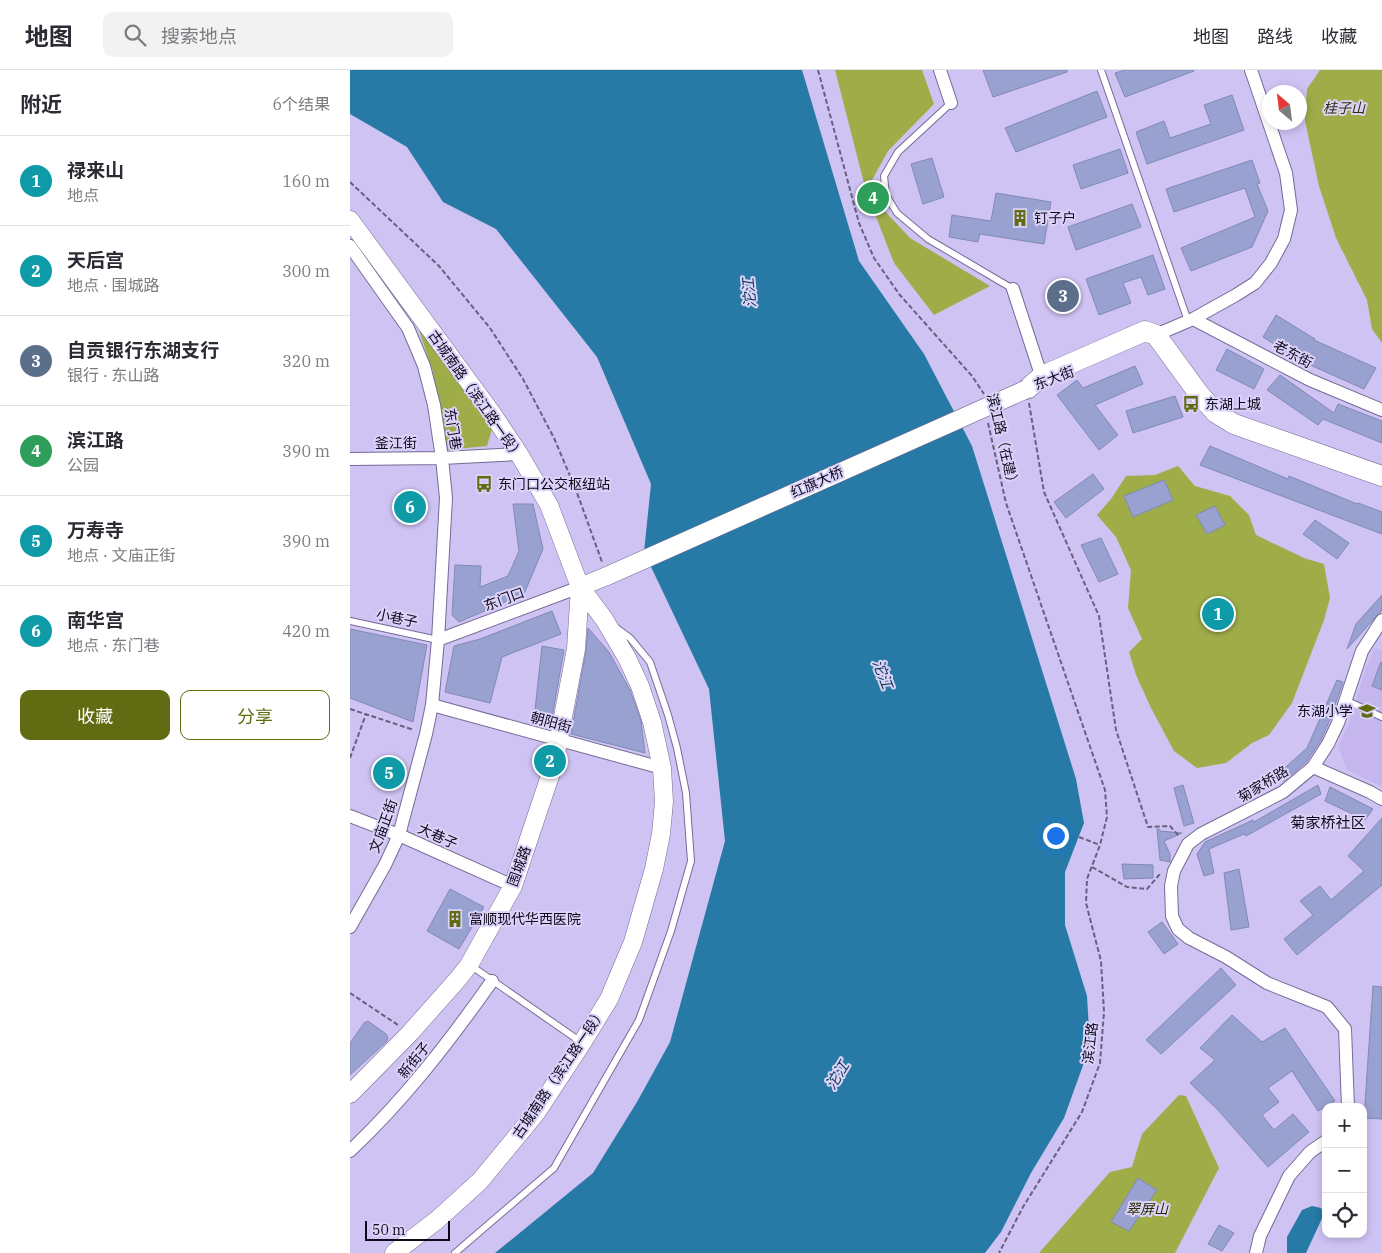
<!DOCTYPE html>
<html lang="zh">
<meta charset="utf-8">
<style>
:root{--surface:#fff;--page:#f2f2f3;--text:#2b2b33;--muted:#7c7c81;--line:#e1e1e2;--accent:#616b12}
body{margin:0;font-family:"IBM Plex Serif","Noto Sans SC",serif;background:var(--page);color:var(--text)}
.controls{position:absolute;right:15px;bottom:15px;display:grid;overflow:hidden;border-radius:10px;box-shadow:0 2px 8px #0003}
.controls button{width:45px;height:45px;display:grid;place-items:center;padding:0;border:0;border-bottom:1px solid var(--line);background:var(--surface);color:var(--text);font:25px sans-serif}
.compass{position:absolute;left:912px;top:15px;width:45px;height:45px;border-radius:50%;background:var(--surface);box-shadow:0 2px 8px #0003;rotate:332deg}
.scale{position:absolute;left:15px;bottom:12px;width:85px;box-sizing:border-box;padding-left:5px;border:2px solid #0e0919;border-top:0;font-size:14px;line-height:18px;white-space:nowrap;color:#0e0919;-webkit-text-stroke:4px #dbd2f9;paint-order:stroke}
.you{position:absolute;left:705px;top:765px;width:18px;height:18px;margin:-12px;border:4px solid #fff;border-radius:50%;background:#1a73e8;box-shadow:0 0 0 8px #1a73e833}
.badge{display:grid;place-items:center;width:32px;height:32px;border-radius:50%;background:var(--accent);color:#fff;font-size:16px;font-weight:700}
.pin{position:absolute;translate:-50% -50%;border:2px solid #fff;box-shadow:0 1px 5px #0006}
.list{margin:0;padding:0;list-style:none}
h2{display:flex;justify-content:space-between;align-items:center;height:65px;margin:0;padding:0 20px;font-size:21px}
h2 small{font-size:16px;font-weight:400;color:var(--muted)}
.list li{display:grid;grid-template-columns:32px 1fr auto;gap:15px;align-items:center;box-sizing:border-box;height:90px;padding:0 20px;border-top:1px solid var(--line)}
.list b{display:block;font-size:19px;white-space:nowrap}
.list p{margin:0;font-size:16px;white-space:nowrap;color:var(--muted)}
.list em{font-size:16px;font-style:normal;color:var(--muted)}
.actions{display:flex;gap:10px;padding:15px 20px}
.actions a{flex:1;padding:11px 0;border:1px solid var(--accent);border-radius:10px;text-align:center;font-size:18px;color:var(--accent)}
.actions .main{background:var(--accent);color:#fff}
.icon{flex:none;width:28px;height:28px;fill:none;stroke:currentColor;stroke-width:2;stroke-linecap:round;stroke-linejoin:round}
.map{position:relative;flex:none;width:1032px;height:1183px;overflow:hidden}
header{display:flex;align-items:center;gap:30px;box-sizing:border-box;height:70px;padding:0 25px;background:var(--surface);border-bottom:1px solid var(--line)}
header strong{font-size:24px}
nav{display:flex;gap:28px;margin-inline-start:auto;font-size:18px}
.search{width:350px;height:45px;background:var(--page);display:flex;align-items:center;gap:12px;box-sizing:border-box;padding:0 18px;border-radius:10px;color:var(--muted);font-size:19px}
main{display:flex}
aside{flex:1;background:var(--surface)}
.map>svg:first-child{display:block}
</style>
<header>
<strong>地图</strong>
<div class="search"><svg class="icon" aria-label="search" viewBox="0 0 24 24"><circle cx="10" cy="10" r="6"/><path d="M15 15l6 6"/></svg>搜索地点</div>
<nav><a>地图</a><a>路线</a><a>收藏</a></nav>
</header>
<main>
<aside>
<h2>附近<small>6个结果</small></h2>
<ul class="list">
<li><span class="badge" style="background:#0f9aa8">1</span><div><b>禄来山</b><p>地点</p></div><em>160 m</em></li>
<li><span class="badge" style="background:#0f9aa8">2</span><div><b>天后宫</b><p>地点 · 围城路</p></div><em>300 m</em></li>
<li><span class="badge" style="background:#5c6f8a">3</span><div><b>自贡银行东湖支行</b><p>银行 · 东山路</p></div><em>320 m</em></li>
<li><span class="badge" style="background:#2e9e5b">4</span><div><b>滨江路</b><p>公园</p></div><em>390 m</em></li>
<li><span class="badge" style="background:#0f9aa8">5</span><div><b>万寿寺</b><p>地点 · 文庙正街</p></div><em>390 m</em></li>
<li><span class="badge" style="background:#0f9aa8">6</span><div><b>南华宫</b><p>地点 · 东门巷</p></div><em>420 m</em></li>
</ul>
<div class="actions"><a class="main">收藏</a><a>分享</a></div>
</aside>
<div class="map">
<svg width="1032" height="1183" viewBox="0 0 1032 1183">
<rect width="100%" height="100%" fill="#cfc3f3"/>
<path fill="#c5b7ee" d="M1025 578 1032 581V717L997 700 988 676 998 656 1016 598Z"/>
<path fill="#9fad48" d="M485 0H572L584 34 538 81 522 110 530 136 560 168 640 216 584 245 544 193 516 121Z
M970 0H1032V273L1022 259 1017 230 986 168 969 116 955 51 957 19Z
M68 257 142 359 137 376 96 380 83 302Z
M828 396 845 416 880 426 899 445 906 465 954 488 974 494 980 528 974 550 942 633 919 665 902 673 876 693 847 698 824 681 801 638 786 605 779 582 792 569 778 538 781 500 766 467 747 445 761 429 776 406 805 405Z
M829 1025 836 1026 869 1098 825 1183H689L760 1102 782 1097 792 1064Z"/>
<path fill="#267aa5" d="M0 0H452L509 191 574 284 622 376 726 709 734 753 715 802V855L737 926 740 976 714 1048 681 1103 651 1162 635 1183H145L243 1103 287 1032 320 972 375 771 359 619 294 482 301 414 247 287 146 159 93 132 57 77 0 44Z
M962 1136 971 1138 974 1144 956 1183H937V1167L952 1140Z"/>
<path fill="#98a1cf" stroke="#8189b6" d="M633 0H717V2L643 27Z
M775 0H844V1L775 27 765 3Z
M747 21 757 47 666 82 655 58Z
M882 25 894 60 797 94 786 62 814 51 820 68 861 54 854 35Z
M770 79 778 103 731 119 723 95Z
M582 88 594 127 573 134 561 94Z
M902 90 910 113 907 114 918 141 902 177 841 201 831 178 905 147 895 118 824 142 816 119Z
M646 123 701 132 694 174 630 164 628 172 599 167 602 145 641 151Z
M782 134 791 157 726 180 718 157Z
M803 185 815 219 798 225 791 207 773 213 781 233 749 245 736 209Z
M926 245 965 269 964 270 1026 298 1014 319 949 290 913 267Z
M877 279 914 299 904 319 866 300Z
M785 296 793 314 745 335 768 365 749 380 707 325 727 310 733 318Z
M930 305 984 343 988 334 1032 351V373L973 349 968 355 917 320Z
M825 326 833 347 783 363 776 341Z
M860 376 938 409 939 406 1007 434 1008 433 1032 442V464L850 395Z
M743 404 754 419 716 448 704 432Z
M814 410 823 430 783 447 774 426Z
M163 434H183L193 479 174 524 109 552 102 545 105 495 131 496 130 517 158 506 169 481Z
M865 436 875 455 857 464 846 445Z
M965 450 999 473 987 489 953 464Z
M751 468 768 504 749 512 731 475Z
M1032 525V540L997 579 1006 554Z
M202 541 211 564 152 587 140 633 95 622 104 576 130 569Z
M238 558 259 582 280 620 291 651 295 683 221 664 236 581Z
M0 559 77 575 63 652 0 628Z
M192 576 214 580 201 653 184 649Z
M1031 592 1032 593V620L1022 616Z
M987 610 993 612 980 650 971 670 957 691 934 711 928 704 957 678Z
M833 715 844 753 834 756 824 718Z
M968 715 971 724 896 766 894 764 859 779 864 803 854 806 847 784 855 772 903 750 904 752Z
M980 717 1023 739 1015 750 975 731Z
M1032 748V815L947 885 934 869 963 845 950 831 970 816 981 830 1014 801 998 786Z
M807 759H809L810 761 832 763 814 771 820 784V792L810 790Z
M772 794 803 795V808L774 809Z
M889 799 899 857 881 860 874 803Z
M100 819 134 837 109 879 77 861Z
M812 852 828 874 814 884 798 862Z
M871 898 886 915 811 984 796 970Z
M1023 916 1032 917V1049L1014 1048Z
M882 945 912 972 935 958 985 1031 968 1041 942 1001 918 1018 929 1032 912 1045 924 1060 943 1044 959 1062 918 1097 868 1040 840 1013 865 990 850 978Z
M18 951 36 964 38 968 37 971 0 1005V973L14 953Z
M788 1108 807 1120 779 1161 761 1152Z
M869 1155 884 1163 872 1181 858 1174Z"/>
<g fill="none" stroke-linecap="round" stroke-linejoin="round">
<g stroke="#766b96" stroke-width="8">
<path id="lane" d="M751 0 838 251
M601 33 548 82 534 106 536 125 547 143 578 169 663 219
M0 551 88 570
M995 630 1032 647
M120 895 231 972
M105 1183 204 1098 289 950 321 861 341 791 336 723 327 678 318 645 300 592 280 568 265 557"/>
</g>
<g stroke="#766b96" stroke-width="14">
<path id="street" d="M590 0 601 33
M0 176 58 258 74 296 84 335 92 388 96 428 88 570 82 635 76 664 49 765 35 795 0 857
M663 219 693 311
M843 249 960 310 1032 340
M801 267 843 249 886 225 905 213 921 193 934 169 941 140 936 103 901 0
M0 389 92 388 169 384
M88 570 230 517
M82 635 312 698
M963 697 1020 722 1032 729
M0 746 49 765 163 816
M998 1037 995 959 977 937 917 913 876 887 839 868 828 859 822 846 821 816 824 801 838 774 851 764 933 722 963 697 978 674 988 653 1012 581 1032 550
M0 1081C55 1029 99 972 142 911
M906 1183 910 1166 939 1106 960 1082 976 1071"/>
</g>
<g stroke="#766b96" stroke-width="19">
<path id="secondary" d="M0 150 141 342 169 384 199 435 230 517 254 549 277 588 290 616 302 652 312 698 314 732 311 764 304 799 283 872 259 929 232 973 186 1043 130 1111 87 1150 44 1183
M230 517 257 506
M0 1024 60 963 108 909 119 895 163 816 204 694 226 579 230 517"/>
</g>
<g stroke="#766b96" stroke-width="21">
<path id="primary" d="M677 319 692 306 795 261 806 265 849 324 866 343 884 354 1032 406"/>
</g>
<path stroke="#69607f" stroke-width="2" stroke-dasharray="5 2.5" stroke-linecap="butt" d="M468 0 509 153 524 188 549 224 622 306 634 324
M0 112 89 196 140 258 173 309 204 368 226 420 252 492
M679 333 694 422 749 546 766 660 798 757 820 756 829 766
M638 353 656 433 755 720 757 747 750 775 737 809 736 833 751 891 754 942 750 993 732 1042 673 1137 649 1183
M0 639 64 660
M0 688 16 644
M729 767 750 775
M742 797 777 817 797 819 810 804
M0 923 48 955"/>
<use href="#lane" stroke="#fff" stroke-width="6"/>
<use href="#street" stroke="#fff" stroke-width="12"/>
<use href="#secondary" stroke="#fff" stroke-width="18"/>
<use href="#primary" stroke="#fff" stroke-width="20"/>
<g stroke="#766b96" stroke-width="19" stroke-linecap="butt">
<path id="secondary-bridge" d="M257 506 677 319"/>
</g>
<use href="#secondary-bridge" stroke="#fff" stroke-width="18"/>
</g>
<defs>
<g id="building-bare" transform="scale(1.35)"><path d="M-4-6H4V6H1V3H-1V6H-4ZM-2.5-4.3h1.7v1.8h-1.7ZM.8-4.3h1.7v1.8H.8ZM-2.5-1h1.7V.8h-1.7ZM.8-1h1.7V.8H.8Z" fill="#616b12" stroke="#dbd2f9" stroke-width="2.5" paint-order="stroke"/></g>
<g id="bus-bare" transform="scale(1.35)"><path d="M-5-6H5V4H4V6H2V4H-2V6H-4V4H-5ZM-3.5-4V0h7V-4ZM-3.5 1.2v1.5H-2V1.2ZM2 1.2v1.5H3.5V1.2Z" fill="#616b12" stroke="#dbd2f9" stroke-width="2.5" paint-order="stroke"/></g>
<g id="school-bare" transform="scale(1.35)"><path d="M0-5L7-2L0 1L-7-2ZM-4 1L0 2.5L4 1V4Q0 6-4 4Z" fill="#616b12" stroke="#dbd2f9" stroke-width="2.5" paint-order="stroke"/></g>
</defs>
<g fill-rule="evenodd">
<use href="#building-bare" x="670" y="148"/>
<use href="#bus-bare" x="841" y="334"/>
<use href="#bus-bare" x="134" y="414"/>
<use href="#school-bare" x="1017" y="641"/>
<use href="#building-bare" x="105" y="849"/>
</g>
<g text-anchor="middle" dominant-baseline="central" stroke-width="4" stroke-linejoin="round" paint-order="stroke">
<g font-size="14" font-style="italic" fill="#292e01" stroke="#dbd2f9">
<text x="994" y="38">桂子山</text>
<text x="797" y="1139">翠屏山</text>
</g>
<g font-size="14" fill="#0e0919" stroke="#dbd2f9" text-anchor="start">
<text x="684" y="148">钉子户</text>
<text x="855" y="334">东湖上城</text>
<text x="148" y="414">东门口公交枢纽站</text>
<text x="1003" y="641" text-anchor="end">东湖小学</text>
<text x="119" y="849">富顺现代华西医院</text>
</g>
<g font-size="14" fill="#0e0919" stroke="#dbd2f9">
<text transform="translate(943 284) rotate(28)">老东街</text>
<text transform="translate(704 308) rotate(-21)">东大街</text>
<text transform="translate(126 325) rotate(55)">古城南路（滨江路一段）</text>
<text transform="translate(103 359) rotate(81)">东门巷</text>
<text transform="translate(653 371) rotate(77)">滨江路（在建）</text>
<text x="46" y="373">釜江街</text>
<text transform="translate(467 412) rotate(-24)">红旗大桥</text>
<text transform="translate(154 529) rotate(-20)">东门口</text>
<text transform="translate(47 548) rotate(12)">小巷子</text>
<text transform="translate(201 652) rotate(15)">朝阳街</text>
<text transform="translate(913 714) rotate(-31)">菊家桥路</text>
<text transform="translate(33 756) rotate(-70)">文庙正街</text>
<text transform="translate(88 766) rotate(24)">大巷子</text>
<text transform="translate(169 796) rotate(-70)">围城路</text>
<text transform="translate(740 973) rotate(-83)">滨江路</text>
<text transform="translate(64 990) rotate(-51)">新街子</text>
<text transform="translate(209 1003) rotate(-56)">古城南路（滨江路一段）</text>
</g>
<g font-size="15" font-style="italic" fill="#0b3a52" stroke="#dbd2f9">
<text transform="translate(399 223) rotate(-95)">沱江</text>
<text transform="translate(533 604) rotate(69)">沱江</text>
<text transform="translate(487 1005) rotate(-58)">沱江</text>
</g>
<g font-size="15" fill="#0e0919" stroke="#dbd2f9">
<text x="978" y="752">菊家桥社区</text>
</g>
</g>
</svg>
<div class="controls">
<button>+</button>
<button>−</button>
<button><svg class="icon" aria-label="locate" viewBox="0 0 24 24"><circle cx="12" cy="12" r="6"/><path d="M12 2v4M12 18v4M2 12h4M18 12h4"/></svg></button>
</div>
<svg class="compass" viewBox="-18 -18 36 36"><path d="M0-13l5 13h-10z" fill="#e53935"/><path d="M0 13l5-13h-10z" fill="#7c7c81"/></svg>
<div class="scale">50 m</div>
<div class="you"></div>
<div class="pin badge" style="left:868px;top:544px;background:#0f9aa8">1</div>
<div class="pin badge" style="left:200px;top:691px;background:#0f9aa8">2</div>
<div class="pin badge" style="left:713px;top:226px;background:#5c6f8a">3</div>
<div class="pin badge" style="left:523px;top:128px;background:#2e9e5b">4</div>
<div class="pin badge" style="left:39px;top:703px;background:#0f9aa8">5</div>
<div class="pin badge" style="left:60px;top:437px;background:#0f9aa8">6</div>
</div>
</main>
